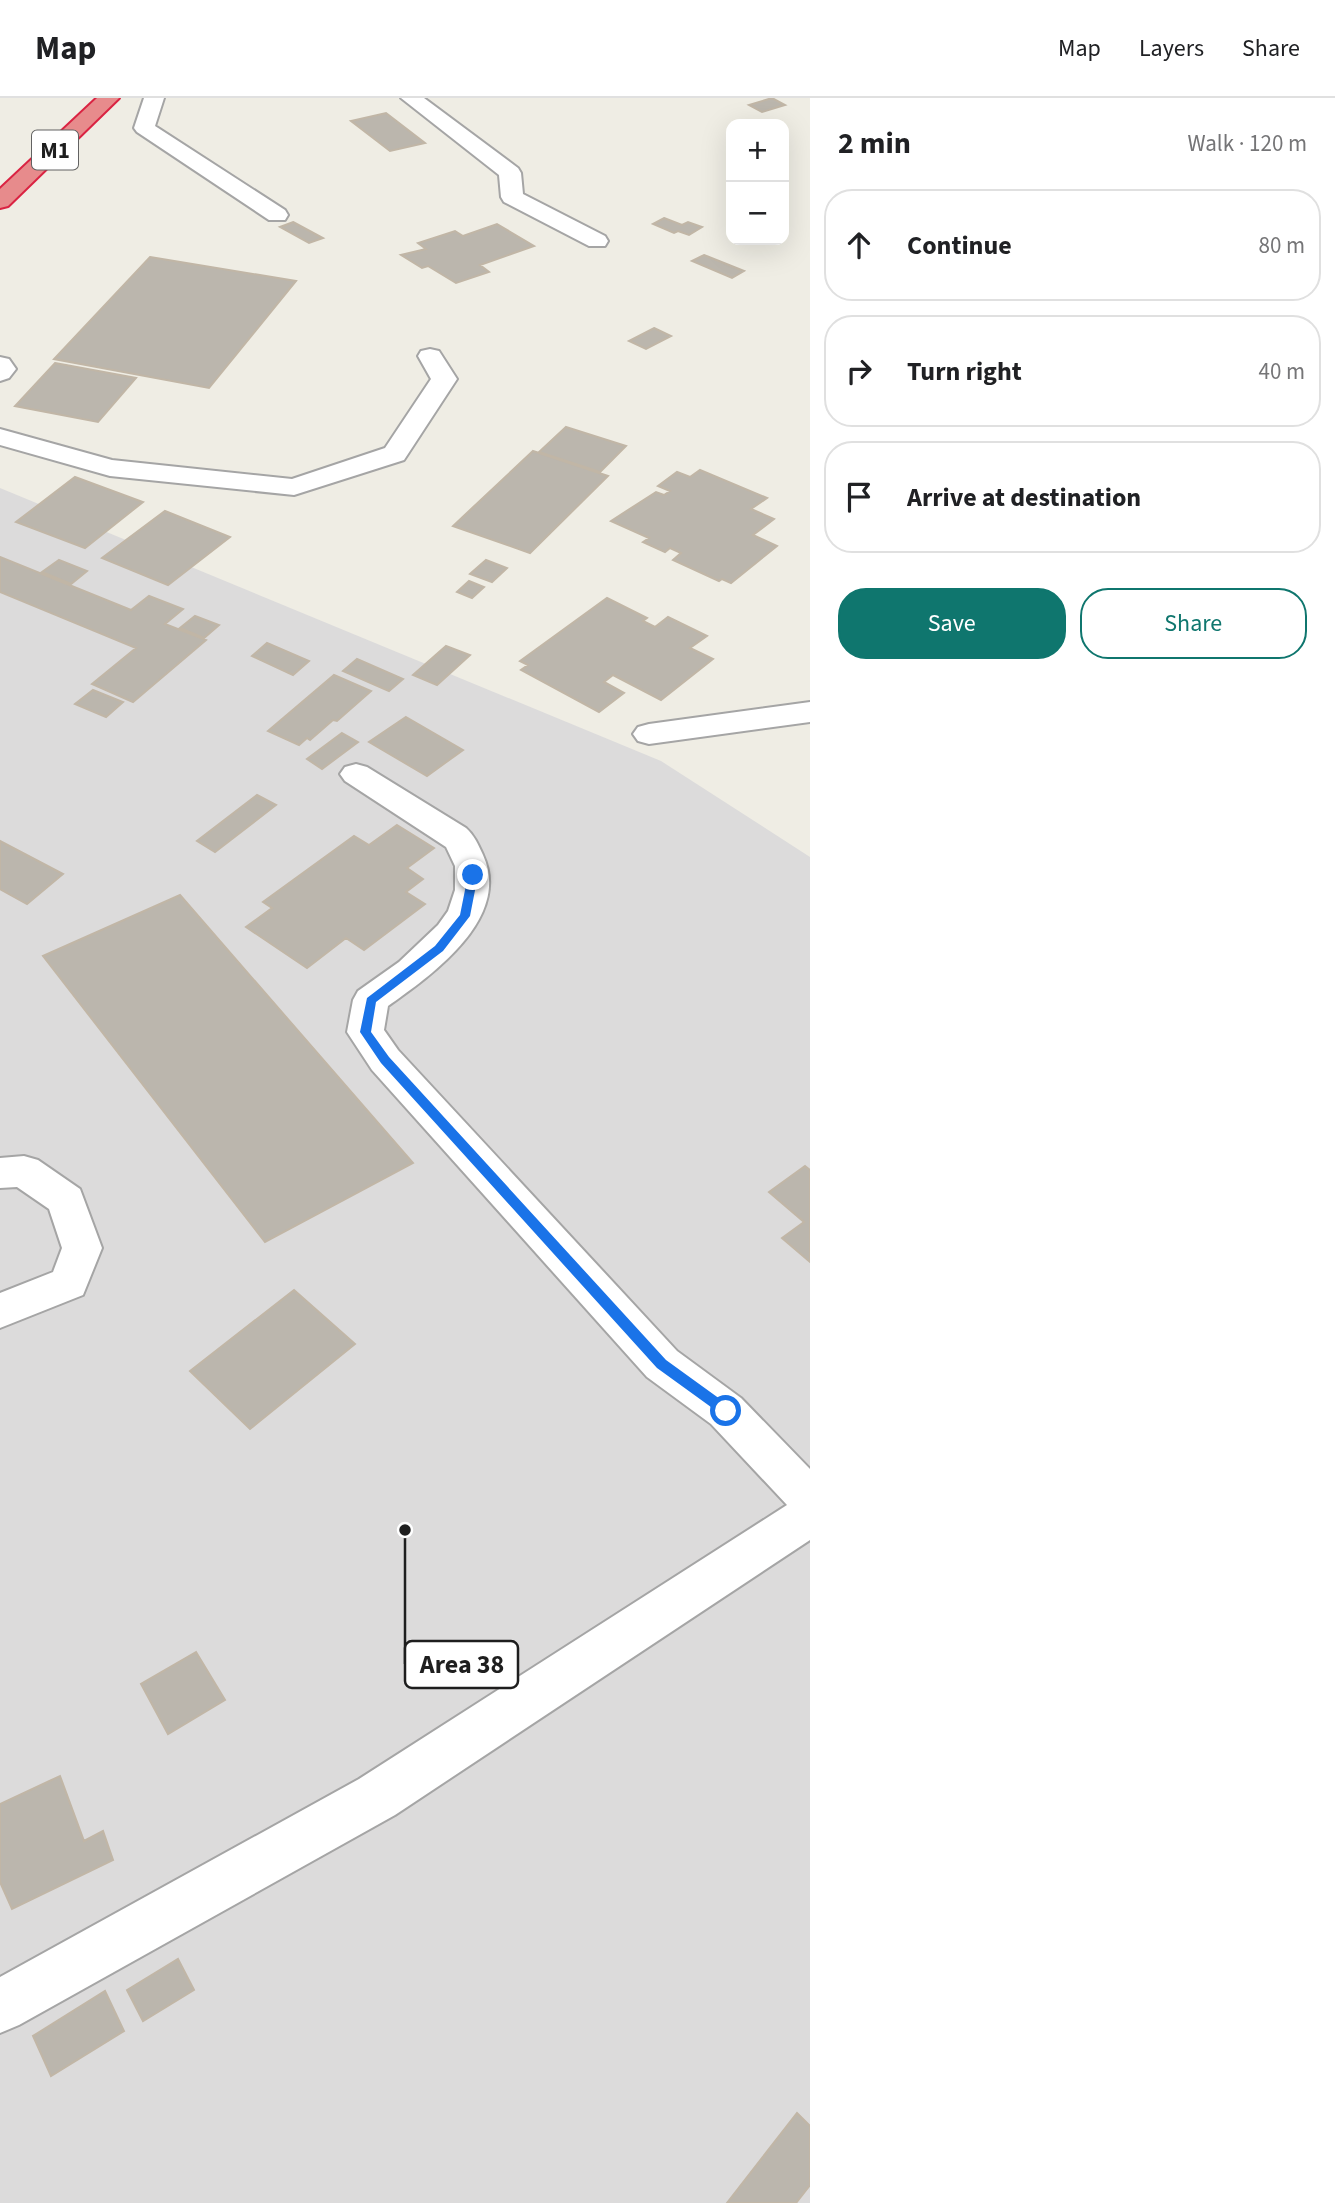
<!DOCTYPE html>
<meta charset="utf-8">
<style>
:root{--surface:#fff;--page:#f2f2f2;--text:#202124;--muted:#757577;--line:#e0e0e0;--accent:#0f766e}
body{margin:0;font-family:"Source Sans 3",sans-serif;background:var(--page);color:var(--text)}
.controls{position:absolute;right:21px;top:21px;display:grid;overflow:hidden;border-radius:14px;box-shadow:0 7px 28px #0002}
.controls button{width:63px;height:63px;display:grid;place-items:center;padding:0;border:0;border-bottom:2px solid var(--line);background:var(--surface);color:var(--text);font:35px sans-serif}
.stop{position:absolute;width:21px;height:21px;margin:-16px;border:5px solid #1a73e8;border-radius:50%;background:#fff}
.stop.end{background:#1a73e8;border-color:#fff;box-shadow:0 2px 7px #0008}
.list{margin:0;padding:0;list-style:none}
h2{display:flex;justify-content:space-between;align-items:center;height:91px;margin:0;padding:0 28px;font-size:30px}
h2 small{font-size:23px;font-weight:400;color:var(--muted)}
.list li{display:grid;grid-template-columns:46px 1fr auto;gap:21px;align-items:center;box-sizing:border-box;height:112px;margin:0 14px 14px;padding:0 14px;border:2px solid var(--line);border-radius:28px}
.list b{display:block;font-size:26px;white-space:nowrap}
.list em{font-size:23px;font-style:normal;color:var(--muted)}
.actions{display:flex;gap:14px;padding:21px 28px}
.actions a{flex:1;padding:16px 0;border:2px solid var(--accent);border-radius:28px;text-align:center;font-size:24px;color:var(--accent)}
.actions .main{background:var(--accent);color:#fff}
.icon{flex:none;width:38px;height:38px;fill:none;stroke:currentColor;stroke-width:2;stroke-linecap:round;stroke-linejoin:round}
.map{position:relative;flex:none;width:810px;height:2105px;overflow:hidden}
header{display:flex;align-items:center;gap:42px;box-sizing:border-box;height:98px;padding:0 35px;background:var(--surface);border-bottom:2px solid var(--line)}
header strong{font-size:33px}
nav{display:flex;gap:38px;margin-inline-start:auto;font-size:24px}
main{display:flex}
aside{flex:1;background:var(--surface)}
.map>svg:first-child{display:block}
</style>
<header>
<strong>Map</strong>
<nav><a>Map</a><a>Layers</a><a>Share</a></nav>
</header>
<main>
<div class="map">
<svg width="810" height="2105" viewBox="0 0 810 2105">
<rect width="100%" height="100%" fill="#efede4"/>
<path fill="#dcdbdb" d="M0 390 661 663 810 759V2105H0Z"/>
<path fill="#bbb6ad" stroke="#c1b6a6" stroke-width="2" d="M772 0 785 7 762 14 749 7Z
M386 15 425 45 390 53 351 23Z
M664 120 682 127 688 124 702 129 689 137 678 133 674 135 653 126Z
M293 124 323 140 309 145 280 129Z
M497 126 534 148 480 167 489 174 456 185 428 168 422 170 401 157 426 151 418 145 455 133 463 138Z
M704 157 744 173 732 180 692 163Z
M150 159 296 183 209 290 54 261Z
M654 230 671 238 646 251 629 243Z
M55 265 136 280 98 324 15 308Z
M566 329 626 348 600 374 539 354Z
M533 353 608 378 530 455 453 428Z
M700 372 767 400 751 411 774 421 753 437 777 448 731 485 722 481 719 483 673 462 681 455 670 450 665 454 643 444 649 440 611 423 656 394 664 397 670 393 658 388 677 374 690 379Z
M75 379 143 404 85 450 16 424Z
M165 413 230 439 168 487 102 460Z
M0 459 131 512 149 498 183 511 165 526 206 542 133 604 92 586 136 550 0 494Z
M59 462 87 473 71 486 42 474Z
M486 462 507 470 492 484 470 476Z
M469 483 484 489 472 500 457 494Z
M607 500 647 520 643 523 655 529 668 519 707 538 690 550 713 561 661 602 613 577 604 584 624 595 599 614 521 572 528 567 520 563Z
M195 518 219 527 204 540 180 530Z
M267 545 309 563 293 577 252 558Z
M446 548 470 557 437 587 413 577Z
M357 561 403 581 389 593 343 573Z
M334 577 371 593 337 623 333 622 310 642 307 640 299 647 268 633Z
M93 592 123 604 106 619 75 606Z
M406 619 463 652 427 678 369 644Z
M342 635 358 644 322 671 307 661Z
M257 697 276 707 215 754 197 743Z
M397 727 434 750 407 770 423 781 406 794 425 806 364 852 346 840 307 870 246 829 272 810 263 804 354 738 369 747Z
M0 743 63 776 27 806 0 791Z
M180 797 413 1065 265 1144 43 858Z
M805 1068 810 1072V1164L782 1140 804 1124 769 1094Z
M294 1192 355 1246 250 1331 190 1273Z
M196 1554 225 1602 168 1636 141 1586Z
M60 1678 84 1743 103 1733 113 1762 12 1811 0 1784V1706Z
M178 1861 194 1892 143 1923 127 1892Z
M105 1893 124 1933 51 1978 33 1938Z
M797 2015 810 2028V2087L796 2105H727Z"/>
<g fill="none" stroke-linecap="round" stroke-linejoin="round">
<g stroke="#a5a5a5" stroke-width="4">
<path id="minor" d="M144 0H164L155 28 285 112 288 117 285 122H269L137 34 134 30Z
M401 0H424L518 70 521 75 523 96 605 138 608 143 605 148H589L504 104 501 99 499 77Z
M430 251 439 253 457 281 404 362 294 397 110 378 0 347V331L112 362 292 381 385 350 431 281 418 258 421 253Z
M0 259 9 261 16 271 9 280 0 283Z
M810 604V624L649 646 638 643 633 636 638 629 649 626Z
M356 666 367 669 466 730C474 737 478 746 483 757 512 820 432 877 388 908L384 932 398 952 677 1253 741 1300 810 1371V1442L395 1717 19 1927 0 1935V1879L359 1681 787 1407 711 1326 647 1279 372 972 347 934 353 902 358 893 399 864 438 827 448 813 455 792V768L446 749 345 683 340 676 345 669Z
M24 1058 38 1062 80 1091 102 1150 83 1197 0 1230V1195L53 1174 62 1150 49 1111 17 1089 0 1090V1060Z"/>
</g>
<g stroke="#da2342" stroke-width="4">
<path id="highway" d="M97 0H119L8 108 0 110V91Z"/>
</g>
<use href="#minor" fill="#fff" fill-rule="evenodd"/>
<use href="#highway" fill="#e78b8c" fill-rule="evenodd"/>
</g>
<path fill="#1a73e8" d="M473 774 478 777 470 818 443 853 376 904 371 934 389 959 666 1262 731 1309V1317H722L657 1270 381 965 360 934 367 900 435 848 460 817 468 777Z"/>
<g text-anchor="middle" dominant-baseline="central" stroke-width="5" stroke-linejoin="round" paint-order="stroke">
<rect fill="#fff" stroke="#626262" stroke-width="2" x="32" y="32.5" width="46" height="39" rx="5"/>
<g font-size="23" font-weight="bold" fill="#1e1e1e">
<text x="55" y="52">M1</text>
</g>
</g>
<path fill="none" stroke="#1e1e1e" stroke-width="2.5" d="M405 1432L405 1566"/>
<circle fill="#1e1e1e" stroke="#fff" stroke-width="2.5" cx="405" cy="1432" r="7"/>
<rect fill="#fff" stroke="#1e1e1e" stroke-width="2.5" x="405" y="1543" width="113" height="47" rx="7"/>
<g font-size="26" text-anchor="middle" font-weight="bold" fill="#1e1e1e">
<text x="462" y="1575">Area 38</text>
</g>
</svg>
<div class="controls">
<button>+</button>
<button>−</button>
</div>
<div class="stop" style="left:726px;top:1313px"></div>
<div class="stop end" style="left:473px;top:777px"></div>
</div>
<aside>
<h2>2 min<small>Walk · 120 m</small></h2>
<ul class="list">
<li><svg class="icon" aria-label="ahead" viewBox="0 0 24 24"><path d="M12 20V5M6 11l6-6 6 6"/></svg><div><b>Continue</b></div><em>80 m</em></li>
<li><svg class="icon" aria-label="right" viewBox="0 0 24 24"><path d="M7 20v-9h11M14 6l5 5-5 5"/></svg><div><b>Turn right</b></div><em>40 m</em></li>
<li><svg class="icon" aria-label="arrive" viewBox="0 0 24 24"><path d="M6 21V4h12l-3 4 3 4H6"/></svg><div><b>Arrive at destination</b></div></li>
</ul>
<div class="actions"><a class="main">Save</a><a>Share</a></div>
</aside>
</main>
